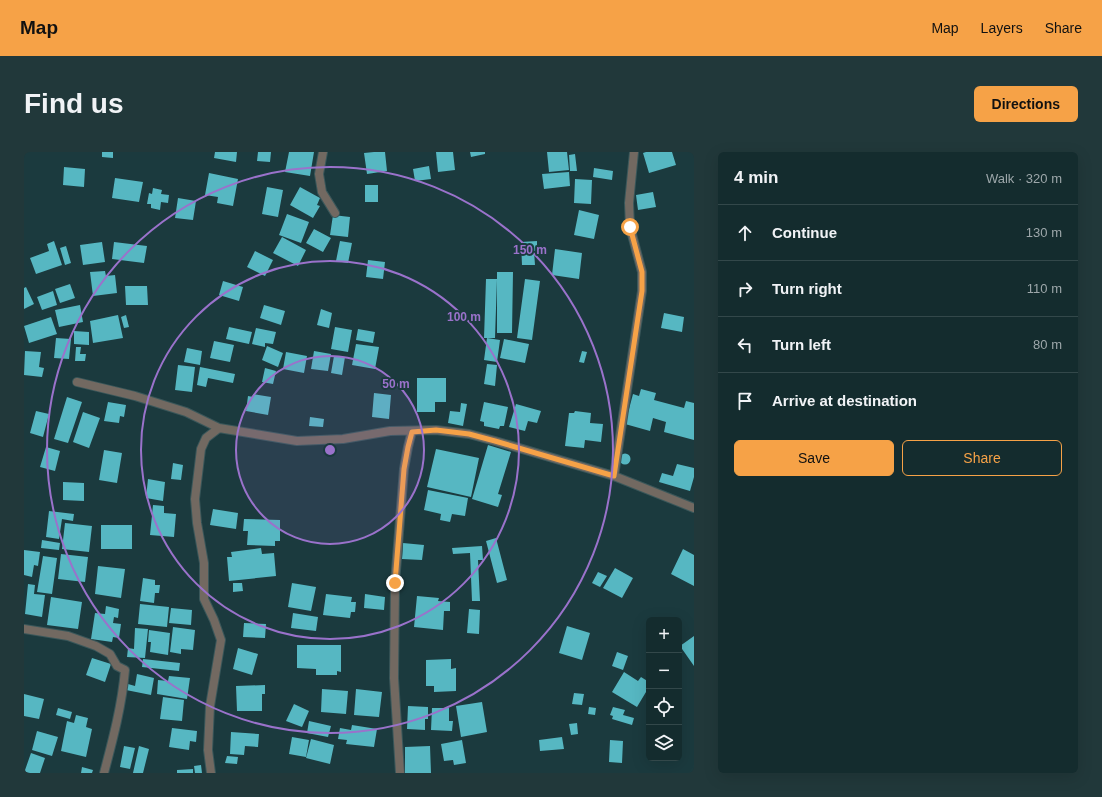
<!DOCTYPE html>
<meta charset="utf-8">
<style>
:root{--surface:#142c2e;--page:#21383a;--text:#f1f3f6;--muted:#9da7aa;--line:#33484a;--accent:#f6a247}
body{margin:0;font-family:Helvetica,sans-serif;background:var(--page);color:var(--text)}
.controls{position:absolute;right:12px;bottom:12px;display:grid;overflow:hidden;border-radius:6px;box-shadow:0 4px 16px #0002}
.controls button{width:36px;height:36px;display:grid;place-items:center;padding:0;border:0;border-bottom:1px solid var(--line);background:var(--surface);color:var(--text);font:20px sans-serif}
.stop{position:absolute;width:12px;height:12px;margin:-9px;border:3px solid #f6a247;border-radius:50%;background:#fff}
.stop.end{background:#f6a247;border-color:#fff;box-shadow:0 1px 4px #0008}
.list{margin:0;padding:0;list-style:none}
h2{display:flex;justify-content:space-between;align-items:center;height:52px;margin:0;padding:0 16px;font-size:17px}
h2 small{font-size:13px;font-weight:400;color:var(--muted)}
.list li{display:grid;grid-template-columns:26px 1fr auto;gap:12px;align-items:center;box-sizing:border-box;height:56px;padding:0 16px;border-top:1px solid var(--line)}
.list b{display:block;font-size:15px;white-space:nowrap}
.list em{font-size:13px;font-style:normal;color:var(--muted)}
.actions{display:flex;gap:8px;padding:12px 16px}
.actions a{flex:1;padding:9px 0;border:1px solid var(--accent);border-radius:6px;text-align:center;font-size:14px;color:var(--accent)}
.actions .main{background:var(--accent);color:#111}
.icon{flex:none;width:22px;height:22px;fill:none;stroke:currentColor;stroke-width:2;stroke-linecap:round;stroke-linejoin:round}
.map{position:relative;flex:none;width:670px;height:621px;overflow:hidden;border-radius:6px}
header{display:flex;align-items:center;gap:24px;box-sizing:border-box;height:56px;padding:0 20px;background:var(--accent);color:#111}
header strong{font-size:19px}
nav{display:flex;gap:22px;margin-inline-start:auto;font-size:14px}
.intro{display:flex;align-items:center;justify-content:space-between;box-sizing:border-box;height:96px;padding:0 24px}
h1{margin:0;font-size:28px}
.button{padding:10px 18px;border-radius:6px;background:var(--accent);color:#111;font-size:14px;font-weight:700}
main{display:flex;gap:24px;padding:0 24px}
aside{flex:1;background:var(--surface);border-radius:6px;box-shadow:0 4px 16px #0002}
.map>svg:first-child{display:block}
</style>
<header>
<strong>Map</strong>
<nav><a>Map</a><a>Layers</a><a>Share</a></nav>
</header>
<div class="intro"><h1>Find us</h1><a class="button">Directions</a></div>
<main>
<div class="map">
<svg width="670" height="621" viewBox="0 0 670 621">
<rect width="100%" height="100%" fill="#1b3a3e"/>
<path fill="#56b7c2" d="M78 0H89V6L78 5Z
M191 0H213L212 10 190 6Z
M234 0H247L246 10 233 9Z
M265 0H290L286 24 261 20Z
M350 0H361L363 19 343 22 340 1Z
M412 0H429L431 18 414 20Z
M446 0H461V2L447 5Z
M523 0H543L545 18 525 20Z
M622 0H648L652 13 625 21 619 1Z
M551 2 553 19H546L545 3Z
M405 14 407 27 391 29 389 17Z
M40 15 61 17 60 35 39 33Z
M570 16 589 19 588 28 569 25Z
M545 20 546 34 520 37 518 22Z
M185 21 214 27 209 54 193 51 194 45 181 43Z
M91 26 119 30 115 50 88 46Z
M551 27 568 28 567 52 550 51Z
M341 33H354V50H341Z
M243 35 259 38 254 65 238 62Z
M276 35 296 46 293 53 296 54 289 66 266 53Z
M129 36 138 38 137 42 145 43 144 51 137 50 136 58 127 56V52H123L125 41 128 42Z
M629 40 632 55 614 58 612 43Z
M154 46 172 49 169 68 151 66Z
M555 58 575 63 570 87 550 83Z
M263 62 285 70 277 91 255 83Z
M309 63 326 65 324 85 306 83Z
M290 77 307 86 299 100 282 91Z
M258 85 282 98 274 114 249 101Z
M30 89 38 113 12 122 6 106 25 99 23 92Z
M316 89 328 91 324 111 312 109Z
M513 89V98L510 99 511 113H498L497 90Z
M78 90 81 110 59 113 56 93Z
M90 90 123 94 120 111 88 107Z
M42 94 47 111 41 113 36 96Z
M531 97 558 101 555 127 528 123Z
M231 99 249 108 241 124 223 115Z
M344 108 361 110 359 127 342 125Z
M81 119 82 124 91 123 93 141 69 144 66 120Z
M473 120H489L488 181H473Z
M462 127H473L471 186H460Z
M501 127 516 129 508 188 493 186Z
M199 129 219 135 215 149 195 143Z
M46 132 51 146 36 151 31 137Z
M101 134H123L124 153H102Z
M2 135 10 152 0 157V136Z
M29 139 33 153 18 158 13 145Z
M56 153 59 170 35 175 31 158Z
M240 153 261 159 257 173 236 166Z
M297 157 308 161 305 176 293 173Z
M640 161 660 165 658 180 637 176Z
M94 163 99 186 69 191 66 169Z
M102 163 105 175 100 176 97 165Z
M27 165 33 182 5 191 0 174Z
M205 175 228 180 225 192 202 187Z
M311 175 328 178 324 200 307 197Z
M232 176 252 180 249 192 241 191V195L228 192Z
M334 177 351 180 349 191 332 188Z
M50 179 65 180V193L50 192Z
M32 186 47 187 45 207 30 206Z
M463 186 476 188 473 210 460 208Z
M480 187 505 192 501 211 476 206Z
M190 189 210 193 206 210 186 206Z
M332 192 355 195 351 217 328 213Z
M243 194 259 201 254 215 238 208Z
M52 195H57L56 202H62L61 209H51Z
M163 196 178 199 176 213 160 210Z
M1 199 17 200 15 215 20 216 18 225 0 223Z
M290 199 307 202 304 219 287 217Z
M558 199 563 200 560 211 555 210Z
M262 200 283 204 280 221 259 217Z
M310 204 321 205 318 223 307 221Z
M463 212 473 213 471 234 460 232Z
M154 213 171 215 168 240 151 238Z
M176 215 211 222 209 231 184 226 182 235 173 233Z
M241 216 252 219 249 232 238 230Z
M393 226H422V250H411V260H393Z
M617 237 632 241 630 248 660 256 662 249 670 251V288L640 280 642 270 629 266 626 279 601 272 609 242 615 244Z
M350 241 367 243 365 267 348 265Z
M229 242 247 245 244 263 222 259 224 244 229 245Z
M43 245 58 250 44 291 30 287Z
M84 250 102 253 100 265 96 264 95 271 80 269Z
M460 250 484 255 480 274H476L475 277 460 274V270L456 269Z
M437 251 443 252 439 274 424 271 426 259 436 260Z
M492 252 517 259 513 271 504 269 501 279 485 275Z
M12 259 25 262 19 285 6 281Z
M551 259 567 261 566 271 579 272 577 290 561 288 560 296 541 294 545 261H550Z
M59 260 76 266 65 296 49 290Z
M286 265 300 267 299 275 285 274Z
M464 293 487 300 474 342 478 343 474 355 448 347Z
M22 295 36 299 31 319 16 315Z
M412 297 455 306 447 345 403 335Z
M80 298 98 301 93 331 75 328Z
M595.5 307a5.5 5.5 0 1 1 11 0a5.5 5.5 0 1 1-11 0Z
M149 311 159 313 157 328 147 327Z
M653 312 670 316V325L666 339 635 330 638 321 649 324Z
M124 327 141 330 139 349 122 346Z
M39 330 60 331V349L39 348Z
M404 338 444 346 441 364 428 362 426 370 416 368 417 362 400 358Z
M129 353 140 354V361L152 362 150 385 126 383Z
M189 357 214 361 212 377 186 373Z
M25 359 50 362 49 369 38 367 35 387 22 385Z
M220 367 256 368V389H251V394L223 393 224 379H219Z
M41 371 68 374 65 400 38 397Z
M77 373H108V397H77Z
M472 386 483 428 473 431 462 389Z
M18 388 36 391 35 398 17 396Z
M379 391 400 393 398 408 378 407Z
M458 394 459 408H454L456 449H448L446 401 429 402 428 396Z
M237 396 238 402 250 401 252 424 205 429 203 405H208L207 400Z
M659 397 670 403V434L647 422Z
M0 398 16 400 14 414 10 413 8 425 0 423Z
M37 402 64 405 61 430 34 427Z
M19 404 33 406 28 442 13 440Z
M74 414 101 417 97 446 71 442Z
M591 416 609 426 598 446 579 436Z
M574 420 583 424 576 435 568 431Z
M119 426 131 428V433H136L135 441H131L130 451 116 449Z
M209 431H218L219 439 209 440Z
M268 431 292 435 287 459 264 455Z
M4 432 11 433 10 442 21 443 18 465 1 462Z
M302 442 328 445 327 450H332L331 460H327L326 466 299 463Z
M341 442 361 445 360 458 340 456Z
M393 444 415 446 414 449 426 450V459H420L419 478 390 475Z
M27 445 58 450 54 477 23 473Z
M116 452 145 455 143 475 114 472Z
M82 454 95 457 94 466 90 465 89 471 97 472 95 486 89 485 88 490 67 487 71 461 81 462Z
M147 456 168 458 167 473 145 471Z
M445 457 456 458 455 482 443 481Z
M269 461 294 465 292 479 267 476Z
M220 471 242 472 241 486 219 485Z
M543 474 566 481 558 508 535 501Z
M149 475 171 478 169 498 157 497V502L146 500Z
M111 476 124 477 121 506 103 505 104 496 110 497Z
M125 478 146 481 144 503 126 500 127 490H124Z
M670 484V514L656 494Z
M273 493H317V520L313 519V523H292V517L273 516Z
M214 496 234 502 228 523 209 517Z
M593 500 604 504 599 518 588 514Z
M68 506 87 512 81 530 62 523Z
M119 507 156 511 155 519 118 515Z
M427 507V517L432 516V539L410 540V534H402V508Z
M600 520 614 529 617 525 625 530V535L613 555 588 540Z
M113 522 130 526 127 543 102 538 104 532 111 534Z
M145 524 166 526 163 547 133 542 134 528 144 529Z
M241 533V542H238V559H213L212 534Z
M298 537 324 539 322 562 297 560Z
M332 537 358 540 355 565 330 563Z
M550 541 560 542 558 553 548 552Z
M0 542 20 547 15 567 0 564Z
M139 545 160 548 158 569 136 567Z
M458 550 463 580 437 585 432 554Z
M270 552 285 559 278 575 262 569Z
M384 554 404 555V567H401V578L383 577Z
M565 555 572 556 571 563 564 562Z
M589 555 601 558 599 563 610 566 608 573 588 567 589 564 586 563Z
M34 556 48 560 46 567 32 563Z
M408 556H425V569H429L428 579 407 578Z
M52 563 64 566 62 575 68 577 62 605 37 599 43 569 50 571Z
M285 569 307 574 304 585 283 581Z
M553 571 554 582 547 583 545 572Z
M328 573 353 577 350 595 322 592 323 588 314 587 316 576 327 578Z
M148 576 173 579 172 590 166 589 165 598 145 595Z
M13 579 34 585 28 604 8 598Z
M207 580 235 582 234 595 221 594 220 603 206 602Z
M268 585 285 588 282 605 265 602Z
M538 585 540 597 516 599 515 588Z
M287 587 310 593 306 612 282 606Z
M438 588 442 611 430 613 429 608 420 609 417 592Z
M586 588 599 589 598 611 585 610Z
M100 594 111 596 106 617 96 615Z
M115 594 125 597 119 621H109Z
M406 594 407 621H381V595Z
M7 601 21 606 16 621H0Z
M203 604 214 605 213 612 201 611Z
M177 613 178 621H171L170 614Z
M58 615 69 618 68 621H57Z
M169 617V621H153V618Z"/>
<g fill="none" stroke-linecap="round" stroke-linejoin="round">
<g stroke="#3a575a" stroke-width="10">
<path id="minor" d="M299 0 295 22 298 40 311 61
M610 0 605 51 606 75 618 120V139L590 324 670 356
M53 230 111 244 162 260 195 276 273 289 319 287 366 279 412 278 445 282 471 289 590 324
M0 477 44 484 72 494 86 502 93 514 101 518C98 553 89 587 80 621
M187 621 184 598 186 554 197 488 190 468 180 447V411L173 371 171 347 177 297 182 286 195 276
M376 621 370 526 371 431 380 317 384 295 388 279"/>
</g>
<use href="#minor" stroke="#726961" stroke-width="8"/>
</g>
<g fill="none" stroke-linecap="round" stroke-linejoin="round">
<path stroke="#f6a247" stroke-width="5" d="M371 431 380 317 384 295 388 280 412 278 445 282 471 289 590 324 618 139V120L606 75"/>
</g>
<circle cx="306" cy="298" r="94" fill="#9a72cb" fill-opacity=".12"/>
<g fill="none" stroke="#9a72cb" stroke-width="2">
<circle cx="306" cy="298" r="94"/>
<circle cx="306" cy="298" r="189"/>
<circle cx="306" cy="298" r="283"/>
</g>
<circle cx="306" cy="298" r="6" fill="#9a72cb" stroke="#1b3a3e" stroke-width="2"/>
<g font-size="12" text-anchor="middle" font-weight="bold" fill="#9a72cb" stroke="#1b3a3e" stroke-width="4" stroke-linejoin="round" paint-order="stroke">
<text x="506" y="102">150 m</text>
<text x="440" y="169">100 m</text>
<text x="372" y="236">50 m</text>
</g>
</svg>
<div class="controls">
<button>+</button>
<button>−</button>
<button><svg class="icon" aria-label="locate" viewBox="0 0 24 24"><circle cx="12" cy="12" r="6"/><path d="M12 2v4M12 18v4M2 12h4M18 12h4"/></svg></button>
<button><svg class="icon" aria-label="layers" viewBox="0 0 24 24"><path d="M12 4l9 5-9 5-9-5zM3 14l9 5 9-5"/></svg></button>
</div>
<div class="stop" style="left:606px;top:75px"></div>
<div class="stop end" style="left:371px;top:431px"></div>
</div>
<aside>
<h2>4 min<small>Walk · 320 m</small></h2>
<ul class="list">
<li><svg class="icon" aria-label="ahead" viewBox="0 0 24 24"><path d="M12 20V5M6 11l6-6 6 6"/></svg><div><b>Continue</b></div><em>130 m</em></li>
<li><svg class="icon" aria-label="right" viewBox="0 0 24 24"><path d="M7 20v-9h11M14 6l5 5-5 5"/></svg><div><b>Turn right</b></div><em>110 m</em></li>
<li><svg class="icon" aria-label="left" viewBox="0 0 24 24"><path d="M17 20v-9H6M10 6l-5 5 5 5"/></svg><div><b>Turn left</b></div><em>80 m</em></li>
<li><svg class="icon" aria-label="arrive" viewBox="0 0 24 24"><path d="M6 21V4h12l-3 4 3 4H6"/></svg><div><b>Arrive at destination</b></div></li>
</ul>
<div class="actions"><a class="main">Save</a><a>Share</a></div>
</aside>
</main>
